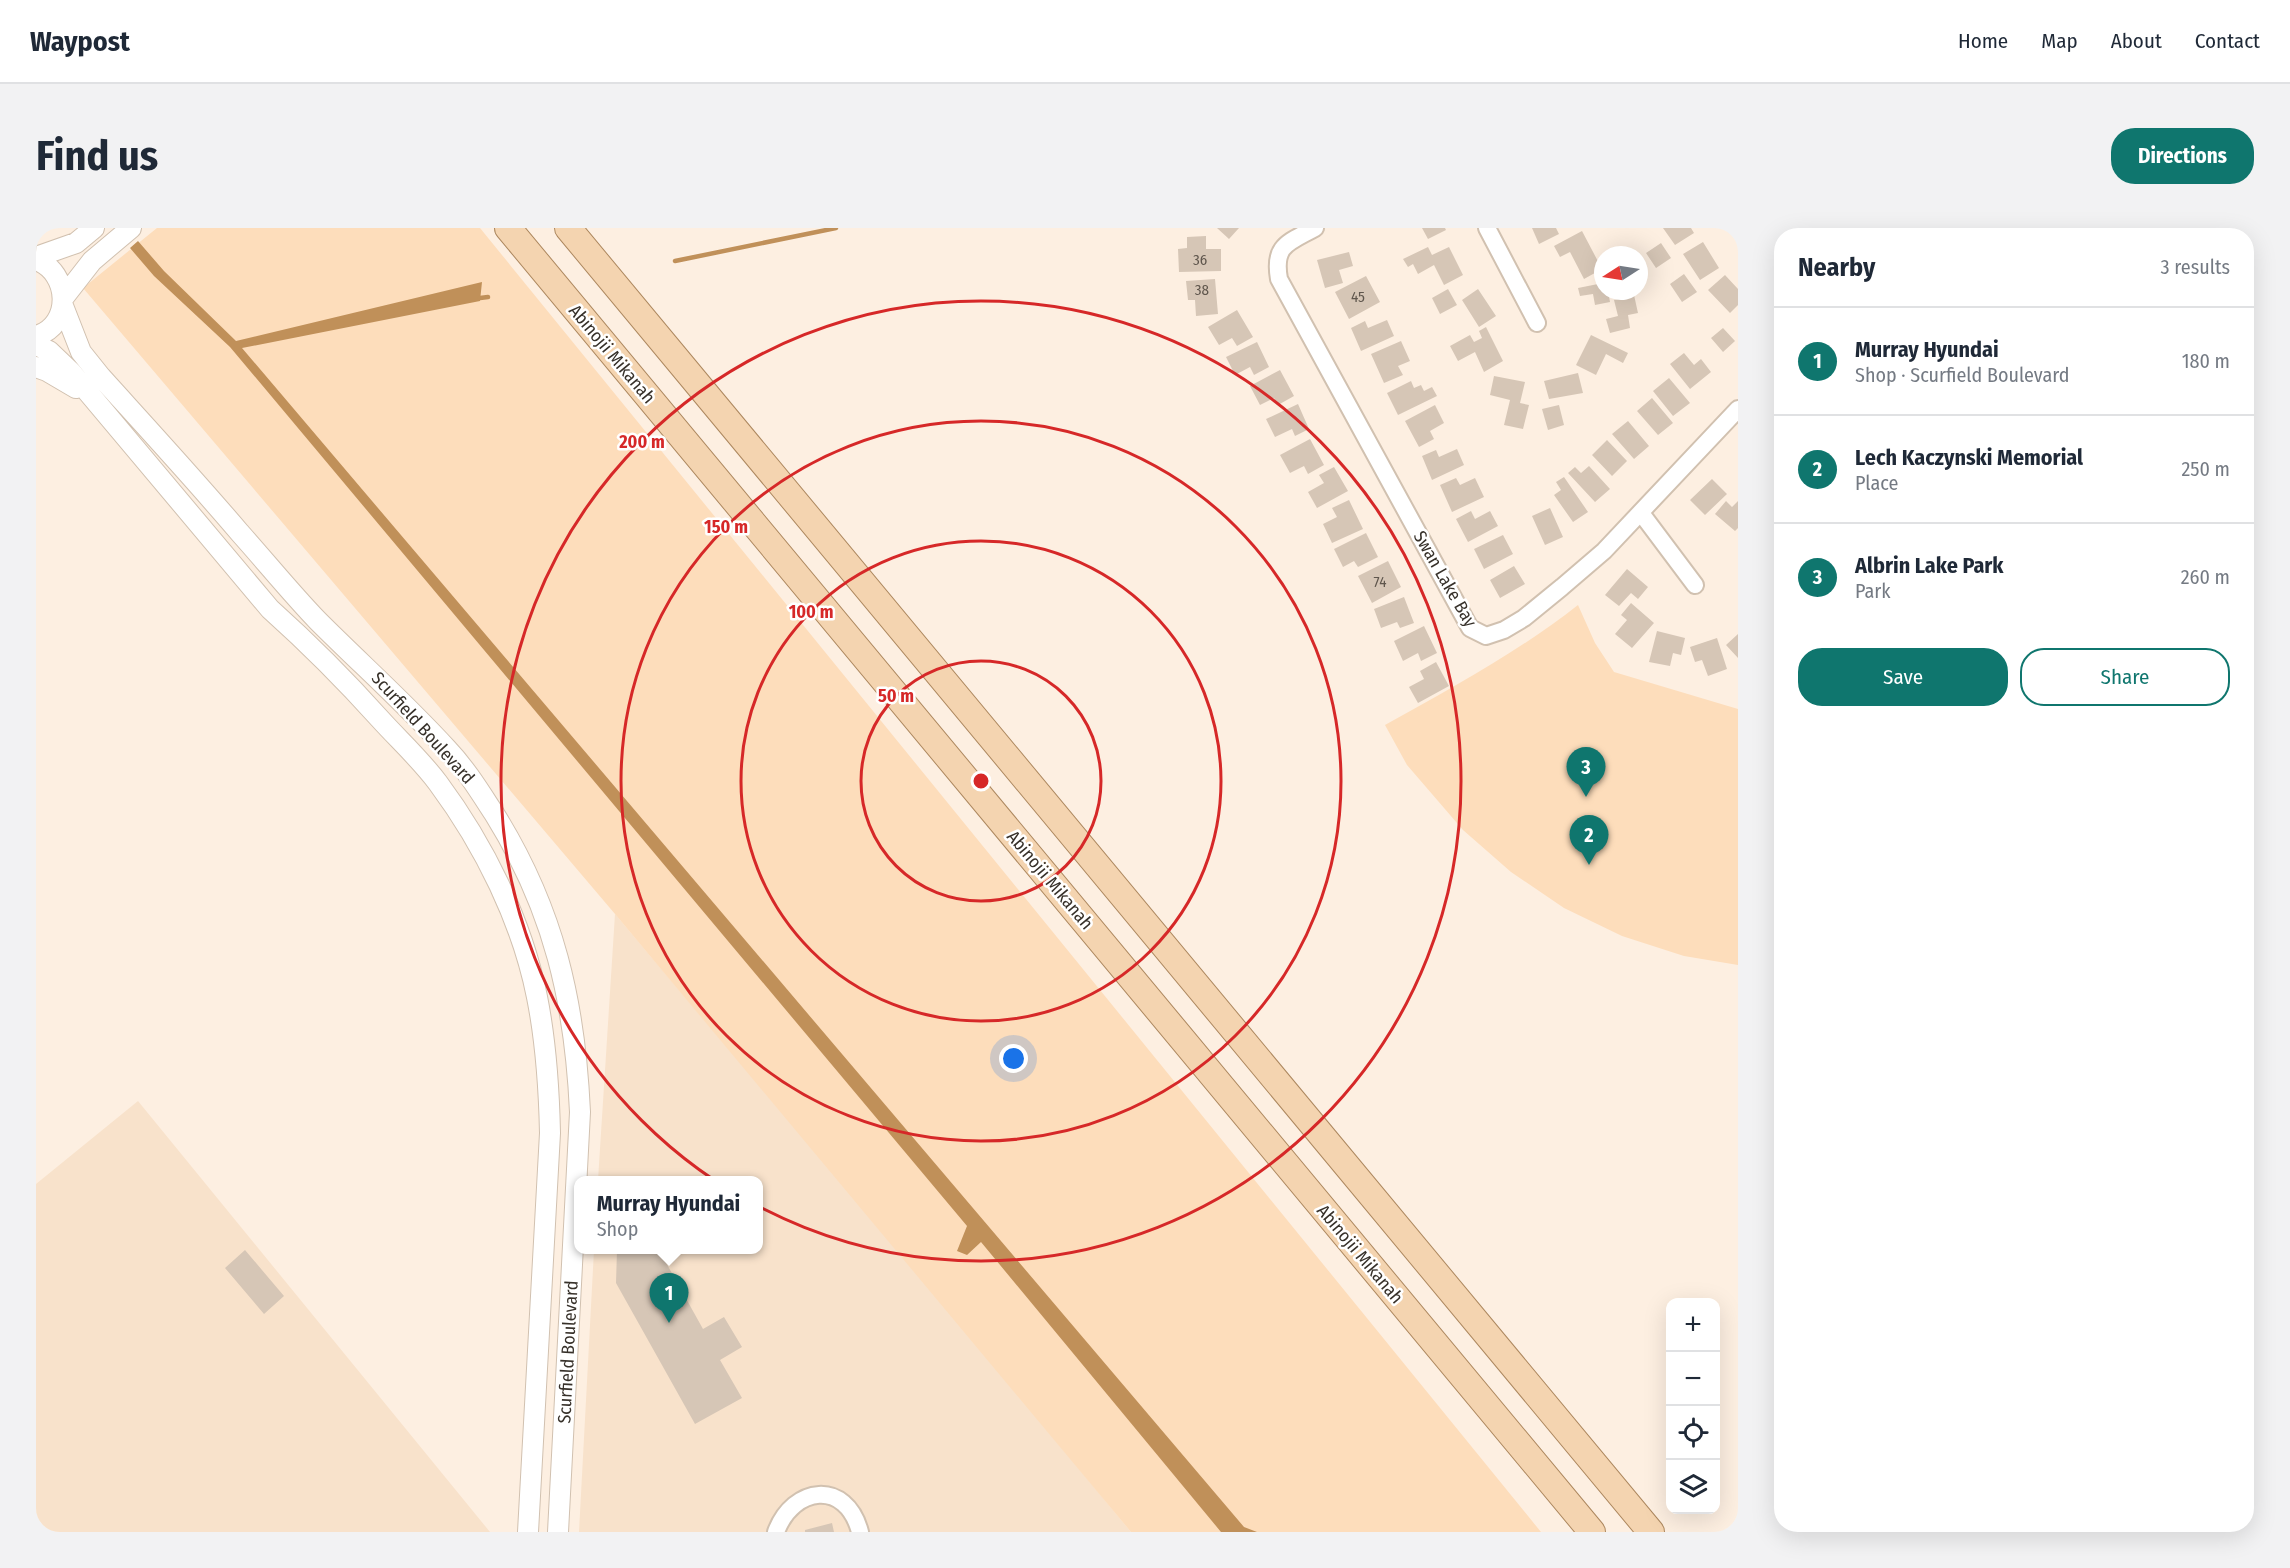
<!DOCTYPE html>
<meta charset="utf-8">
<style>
:root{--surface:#fff;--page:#f2f2f3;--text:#1f2937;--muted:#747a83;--line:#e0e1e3;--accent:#0f766e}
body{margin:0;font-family:"Fira Sans Condensed",sans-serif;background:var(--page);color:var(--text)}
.controls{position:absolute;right:18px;bottom:18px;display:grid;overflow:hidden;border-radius:12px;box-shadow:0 6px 24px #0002}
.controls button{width:54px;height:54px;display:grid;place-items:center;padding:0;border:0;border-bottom:2px solid var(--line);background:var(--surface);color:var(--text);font:30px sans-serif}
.compass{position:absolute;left:1558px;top:18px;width:54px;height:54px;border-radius:50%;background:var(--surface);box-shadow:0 6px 24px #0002;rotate:258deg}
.you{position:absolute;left:978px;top:831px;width:21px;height:21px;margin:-15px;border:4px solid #fff;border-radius:50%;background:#1a73e8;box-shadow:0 0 0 9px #1a73e833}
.badge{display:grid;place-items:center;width:39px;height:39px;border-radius:50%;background:var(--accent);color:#fff;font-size:20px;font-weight:700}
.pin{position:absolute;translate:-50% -50px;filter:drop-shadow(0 2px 3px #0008)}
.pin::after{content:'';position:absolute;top:32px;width:21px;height:18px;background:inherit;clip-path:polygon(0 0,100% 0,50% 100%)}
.popup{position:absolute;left:538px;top:948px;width:189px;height:78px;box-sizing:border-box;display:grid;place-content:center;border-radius:12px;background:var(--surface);filter:drop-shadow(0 2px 4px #0005);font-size:20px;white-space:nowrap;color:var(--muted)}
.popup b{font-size:22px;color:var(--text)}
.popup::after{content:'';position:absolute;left:50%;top:100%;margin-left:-12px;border:12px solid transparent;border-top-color:var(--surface)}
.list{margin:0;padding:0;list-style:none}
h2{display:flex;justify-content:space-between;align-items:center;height:78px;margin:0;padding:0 24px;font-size:26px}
h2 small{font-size:20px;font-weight:400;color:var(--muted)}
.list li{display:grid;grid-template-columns:39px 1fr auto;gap:18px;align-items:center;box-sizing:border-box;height:108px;padding:0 24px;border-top:2px solid var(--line)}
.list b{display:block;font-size:22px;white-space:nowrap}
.list p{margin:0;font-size:20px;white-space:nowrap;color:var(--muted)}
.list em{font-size:20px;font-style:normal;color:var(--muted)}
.actions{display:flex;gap:12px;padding:18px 24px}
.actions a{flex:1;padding:14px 0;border:2px solid var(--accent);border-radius:24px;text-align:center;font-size:21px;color:var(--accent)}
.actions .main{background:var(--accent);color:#fff}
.icon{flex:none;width:33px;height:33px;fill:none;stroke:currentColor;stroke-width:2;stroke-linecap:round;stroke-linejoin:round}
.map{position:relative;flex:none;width:1702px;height:1304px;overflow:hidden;border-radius:24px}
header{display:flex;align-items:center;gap:36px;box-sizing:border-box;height:84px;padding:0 30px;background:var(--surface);border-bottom:2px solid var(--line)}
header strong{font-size:28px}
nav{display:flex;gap:33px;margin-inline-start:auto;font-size:21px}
.intro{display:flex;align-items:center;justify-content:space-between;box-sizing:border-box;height:144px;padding:0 36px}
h1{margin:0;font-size:42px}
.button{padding:15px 27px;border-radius:24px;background:var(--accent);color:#fff;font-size:21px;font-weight:700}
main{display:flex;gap:36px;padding:0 36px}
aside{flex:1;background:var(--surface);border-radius:24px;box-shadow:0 6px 24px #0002}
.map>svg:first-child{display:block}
</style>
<header>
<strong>Waypost</strong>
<nav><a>Home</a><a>Map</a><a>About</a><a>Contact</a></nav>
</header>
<div class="intro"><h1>Find us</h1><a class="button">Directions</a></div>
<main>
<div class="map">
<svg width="1702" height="1304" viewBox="0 0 1702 1304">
<rect width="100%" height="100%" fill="#fdefe1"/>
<path fill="#f8e2cb" d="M579 686 922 1094 1095 1304H543L558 1022H723V952H562Z
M102 873 454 1304H0V956Z"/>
<path fill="#fdddbb" d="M121 0H444L1505 1304H1095L579 686 47 60Z
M1542 377 1559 415 1578 444 1702 481V737L1648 728 1586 708 1528 680 1475 644 1427 602 1371 537 1349 497C1416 460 1482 424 1542 377Z"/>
<path fill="#c09059" d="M102 13 128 43 200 113 446 54 444 73 206 120 1208 1299 1221 1304H1185L945 1014 931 1027 921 1023 931 998 194 119 118 48 94 20Z"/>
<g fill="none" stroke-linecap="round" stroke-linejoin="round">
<path stroke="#c09059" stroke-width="4.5" d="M639 33 800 0
M444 70 452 69"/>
</g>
<path fill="#d6c6b6" d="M1181 0H1203L1193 11Z
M1386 0H1409L1410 2 1392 11Z
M1496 0H1520L1523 6 1503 16Z
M1627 0H1655L1658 5 1639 17Z
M1546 3 1566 41 1548 51 1534 24 1524 29 1518 18Z
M1170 8V21H1185V43L1143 44 1142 21 1151 20V9Z
M1667 14 1683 40 1664 52 1647 26Z
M1625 15 1635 30 1620 40 1610 25Z
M1392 19 1396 27 1413 19 1427 47 1408 57 1398 37 1382 46 1377 36 1372 39 1367 31Z
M1313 24 1317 38 1303 42 1307 55 1289 60 1281 32Z
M1648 46 1661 64 1646 74 1634 56Z
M1689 47 1702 61V77L1694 85 1672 62Z
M1330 48 1344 74 1313 91 1299 64Z
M1179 51 1182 86 1160 88 1159 72H1152L1150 53Z
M1567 55V63H1572L1574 74 1559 77 1557 66 1544 68 1542 60Z
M1412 61 1421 77 1404 86 1396 70Z
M1442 61 1460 88 1443 99 1426 72Z
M1598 67 1602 85 1592 87 1594 100 1574 105 1570 91 1582 88 1578 72Z
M1201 82 1217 109 1201 118 1196 110 1183 117 1172 99Z
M1351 92 1358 108 1325 123 1315 100 1329 93 1332 100Z
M1450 99 1467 133 1448 144 1439 124 1422 133 1414 118 1434 107 1438 114 1446 110 1443 103Z
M1687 100 1699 113 1687 124 1675 110Z
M1555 107 1592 125 1587 135 1570 126 1560 147 1540 137Z
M1365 113 1374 133 1362 138 1367 147 1348 155 1335 126Z
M1221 114 1233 139 1218 147 1214 139 1199 147 1190 129Z
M1648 125 1658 137 1665 131 1675 144 1654 161 1634 136Z
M1244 142 1258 168 1242 177 1238 170 1224 177 1214 158Z
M1542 145 1547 165 1513 171 1508 153Z
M1458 148 1489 154 1484 175 1493 177 1487 201 1468 197 1474 172 1454 167Z
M1633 150 1654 175 1637 188 1617 163Z
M1375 153 1378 160 1385 157 1388 163 1396 159 1401 168 1362 187 1351 165Z
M1616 170 1637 195 1622 207 1601 183Z
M1262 176 1273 201 1259 208 1256 201 1239 209 1230 191Z
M1399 177 1408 195 1394 203 1398 211 1383 219 1369 193Z
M1523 177 1528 197 1512 202 1506 181Z
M1592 193 1613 218 1598 231 1576 206Z
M1274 211 1288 237 1272 246 1268 238 1254 245 1244 227Z
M1571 212 1591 233 1576 248 1556 227Z
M1421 221 1428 237 1396 252 1386 228 1400 222 1403 229Z
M1553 238 1574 261 1559 274 1532 245 1539 239 1545 245Z
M1298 239 1312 263 1281 280 1272 264 1288 255 1283 247Z
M1528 249 1552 284 1537 294 1518 267 1525 262 1520 254Z
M1420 250 1424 257 1439 250 1448 269 1416 284 1404 257Z
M1676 251 1691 266 1669 287 1654 272Z
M1313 272 1327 301 1296 315 1287 296 1301 289 1296 280Z
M1690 273 1696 279 1702 273V300L1699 303 1679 286Z
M1514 280 1527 309 1509 317 1496 288Z
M1435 283 1439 291 1454 283 1462 298 1432 314 1420 291Z
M1330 305 1342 329 1322 339 1318 333 1307 339 1298 321Z
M1467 307 1477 326 1448 341 1438 321Z
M1352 333 1365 359 1336 375 1322 348Z
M1478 338 1489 356 1464 370 1454 352Z
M1591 341 1612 359 1602 371 1595 365 1583 378 1569 367Z
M1368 369 1378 395 1364 400 1361 394 1345 400 1338 381Z
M1595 375 1618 395 1596 420 1579 406 1591 392 1585 387Z
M1388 398 1401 425 1385 433 1382 425 1367 433 1358 413Z
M1621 403 1649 410 1645 427 1637 425 1634 438 1613 434Z
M1702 406V430L1690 417Z
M1681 410 1691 441 1672 448 1666 432 1659 434 1654 419Z
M1400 434 1413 458 1382 475 1373 459 1388 451 1384 443Z
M209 1022 248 1068 228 1086 189 1040Z
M581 1022H623L667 1101 688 1089 706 1119 684 1132 706 1170 659 1196 580 1055Z
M796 1295 798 1304H769V1302Z"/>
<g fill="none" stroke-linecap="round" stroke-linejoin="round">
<g stroke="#d1c1b0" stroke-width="20">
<path id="minor" d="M1279 0C1252 15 1237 17 1243 51L1434 400 1450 408 1468 402 1488 390 1526 359 1568 323 1702 181
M1451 0 1501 95
M1605 285 1659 357
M740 1304C757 1258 810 1251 824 1304"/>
</g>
<g stroke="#d1c1b0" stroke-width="22">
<path id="tertiary" d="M0 29 40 15 58 0
M0 32C34 44 37 97 0 108
M28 69 56 33 95 0
M27 78 45 124 65 149C112 201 159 252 204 305 230 334 255 365 282 393 325 436 370 476 411 521 430 541 444 564 459 587 518 682 539 774 544 884L522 1304
M0 117 13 123 35 144 234 381C273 416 309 452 344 491 363 512 385 532 402 555 448 617 486 693 501 769 510 814 513 859 514 905L492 1304
M0 139 11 143 40 160"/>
</g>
<g stroke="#ad885f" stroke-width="28">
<path id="primary" d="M472 0 1556 1304
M532 0 1615 1304"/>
</g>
<use href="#minor" stroke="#fff" stroke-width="16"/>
<use href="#tertiary" stroke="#fff" stroke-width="20"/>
<use href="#primary" stroke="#f4d4b0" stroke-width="26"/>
</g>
<g fill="none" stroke="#d62828" stroke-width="3">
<circle cx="945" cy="553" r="120"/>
<circle cx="945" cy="553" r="240"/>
<circle cx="945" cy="553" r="360"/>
<circle cx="945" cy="553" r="480"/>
</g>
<g text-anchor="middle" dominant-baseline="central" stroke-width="5" stroke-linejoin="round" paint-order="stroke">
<g font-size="15" fill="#5f564d">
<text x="1164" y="32">36</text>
<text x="1166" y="62">38</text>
<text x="1322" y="69">45</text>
<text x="1344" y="354">74</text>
</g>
<g font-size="18" fill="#37312a" stroke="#fff">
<text transform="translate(576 126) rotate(50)">Abinojii Mikanah</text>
<text transform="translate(1409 351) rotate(60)">Swan Lake Bay</text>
<text transform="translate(387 500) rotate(48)">Scurfield Boulevard</text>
<text transform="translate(1014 652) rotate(50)">Abinojii Mikanah</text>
<text transform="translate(1324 1026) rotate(50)">Abinojii Mikanah</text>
<text transform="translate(532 1124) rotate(-87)">Scurfield Boulevard</text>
</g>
</g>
<circle cx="945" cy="553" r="9" fill="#d62828" stroke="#fff" stroke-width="3"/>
<g font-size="18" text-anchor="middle" font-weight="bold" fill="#d62828" stroke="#fff" stroke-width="5" stroke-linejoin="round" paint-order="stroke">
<text x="606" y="220">200 m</text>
<text x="690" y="305">150 m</text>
<text x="775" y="390">100 m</text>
<text x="860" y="474">50 m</text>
</g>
</svg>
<div class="controls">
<button>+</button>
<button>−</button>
<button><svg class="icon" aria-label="locate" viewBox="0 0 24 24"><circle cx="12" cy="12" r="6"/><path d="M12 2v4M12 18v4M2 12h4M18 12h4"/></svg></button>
<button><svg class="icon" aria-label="layers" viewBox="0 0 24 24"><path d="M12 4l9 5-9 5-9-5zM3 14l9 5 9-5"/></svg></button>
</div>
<svg class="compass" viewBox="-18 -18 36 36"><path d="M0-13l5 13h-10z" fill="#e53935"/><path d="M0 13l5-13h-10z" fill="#747a83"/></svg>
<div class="you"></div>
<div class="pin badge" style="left:633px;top:1095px">1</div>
<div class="popup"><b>Murray Hyundai</b>Shop</div>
<div class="pin badge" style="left:1553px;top:637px">2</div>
<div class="pin badge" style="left:1550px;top:569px">3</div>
</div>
<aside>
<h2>Nearby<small>3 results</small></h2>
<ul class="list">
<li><span class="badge">1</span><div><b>Murray Hyundai</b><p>Shop · Scurfield Boulevard</p></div><em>180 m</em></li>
<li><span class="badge">2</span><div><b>Lech Kaczynski Memorial</b><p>Place</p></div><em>250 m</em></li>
<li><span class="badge">3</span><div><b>Albrin Lake Park</b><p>Park</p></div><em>260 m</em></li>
</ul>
<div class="actions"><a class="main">Save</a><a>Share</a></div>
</aside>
</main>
